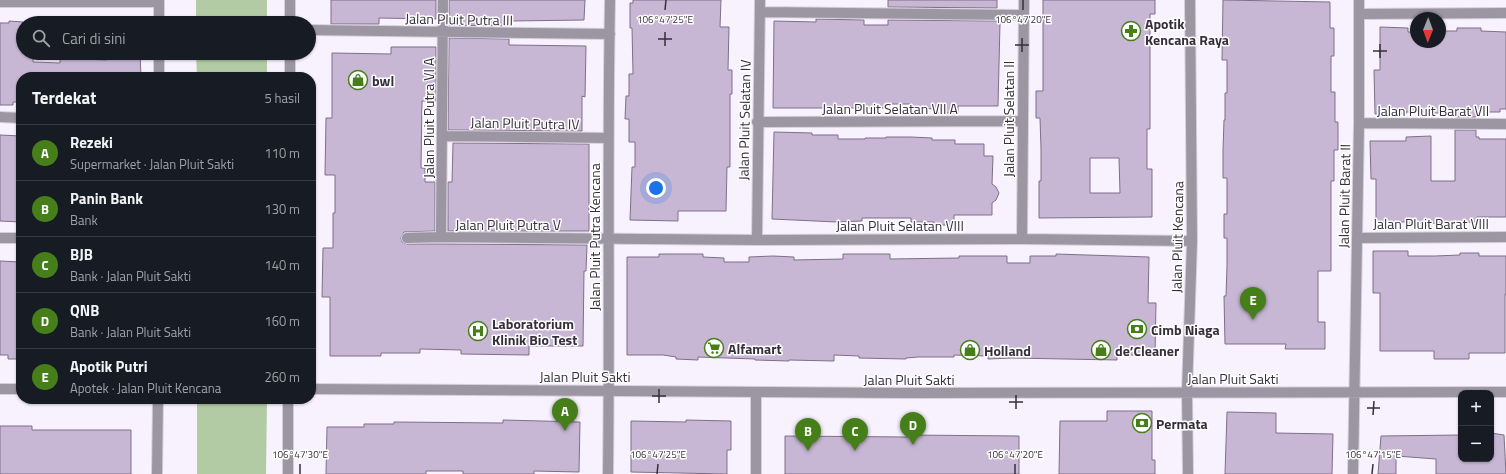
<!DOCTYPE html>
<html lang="id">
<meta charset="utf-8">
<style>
:root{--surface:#171b24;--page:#242831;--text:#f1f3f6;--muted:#9ea1a6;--line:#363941;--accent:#467f19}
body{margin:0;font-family:"Titillium Web",sans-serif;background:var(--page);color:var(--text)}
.controls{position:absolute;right:12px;bottom:12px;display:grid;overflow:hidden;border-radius:8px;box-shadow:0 1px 3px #0004}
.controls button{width:36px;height:36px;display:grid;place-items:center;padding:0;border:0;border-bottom:1px solid var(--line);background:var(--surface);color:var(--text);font:20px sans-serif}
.compass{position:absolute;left:1410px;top:12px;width:36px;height:36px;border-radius:50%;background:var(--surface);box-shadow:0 1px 3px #0004;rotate:181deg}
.you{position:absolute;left:656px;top:188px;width:14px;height:14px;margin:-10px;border:3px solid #fff;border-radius:50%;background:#1a73e8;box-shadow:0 0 0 6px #1a73e833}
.badge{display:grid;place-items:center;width:26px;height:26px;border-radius:50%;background:var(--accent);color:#fff;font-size:13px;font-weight:700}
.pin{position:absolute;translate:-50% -33px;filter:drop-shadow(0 1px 2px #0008)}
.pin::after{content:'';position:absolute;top:21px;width:14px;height:12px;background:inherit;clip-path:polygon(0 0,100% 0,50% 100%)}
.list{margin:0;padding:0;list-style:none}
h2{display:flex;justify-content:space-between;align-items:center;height:52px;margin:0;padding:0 16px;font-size:17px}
h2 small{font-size:13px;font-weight:400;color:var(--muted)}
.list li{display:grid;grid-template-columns:26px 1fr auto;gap:12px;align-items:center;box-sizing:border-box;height:56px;padding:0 16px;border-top:1px solid var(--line)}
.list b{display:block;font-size:15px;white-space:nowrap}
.list p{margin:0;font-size:13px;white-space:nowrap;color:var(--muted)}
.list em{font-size:13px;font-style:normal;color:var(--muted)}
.icon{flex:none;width:22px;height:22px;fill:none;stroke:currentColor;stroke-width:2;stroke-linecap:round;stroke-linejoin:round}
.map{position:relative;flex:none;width:1506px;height:474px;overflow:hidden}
.search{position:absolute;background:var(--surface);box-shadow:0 1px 3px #0004;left:16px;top:16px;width:300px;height:44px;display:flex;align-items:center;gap:10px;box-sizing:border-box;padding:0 14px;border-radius:22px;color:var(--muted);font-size:15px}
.panel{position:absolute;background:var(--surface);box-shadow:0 1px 3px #0004;left:16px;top:72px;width:300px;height:332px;border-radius:16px}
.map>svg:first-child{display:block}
</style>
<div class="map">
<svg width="1506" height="474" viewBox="0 0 1506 474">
<rect width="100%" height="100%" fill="#f8f2fe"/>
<path fill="#b2cba4" d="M196 0H267V23H196Z
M196 53H267V77H197Z
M197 399H267L266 474H197Z"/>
<path fill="#c7b7d4" stroke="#7e6f89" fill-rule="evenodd" d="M331 0H436V19L379 18V24H331Z
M449 0H585L584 20 510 21V26L449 25Z
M633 0H721L720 27H729L728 70H732V94H730V167H727L726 211H678V221L630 220 632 167H635V142H629V119H625L626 96H629V74H633L632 28H630V3H633Z
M888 0H997V8L888 7Z
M1043 0H1155V14H1150V129H1147V169H1152V217L1039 218V181H1041V149L1040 118H1036V91H1043ZM1090 158H1119L1120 193H1090Z
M1223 0 1330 2V28H1334V56H1331V92H1335V122H1338V150H1334V181H1331V271H1318V322H1325V349H1285L1286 344H1225L1224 296H1226L1227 266V238H1224V214H1227V178H1223V150L1224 120H1225V93H1227V60H1222Z
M816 19 864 20V25H888V20L997 21V23H1000L998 106H958V113H936V109L911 108V104H885V108H773L774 21 816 22Z
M9 21 23 22V53H33V62L60 63V57H82V59L107 60V53H140L141 77H21V102H13V105H0V23H9Z
M1380 27 1408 28V32H1416V42H1440V31H1457V28H1481V31L1506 32V109H1500V112H1476V117H1455L1454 113H1432V112H1406V114H1375L1374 70H1380Z
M449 38 509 39V45L586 46 585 97 582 96V131L448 130Z
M391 47H436V101H422L421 168H425V182H435V231L404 232 401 238 402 242 407 244H441L587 245 586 271H584L583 346H529V355L461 354V350L420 349V353H381V356H330V297H322L323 248H333V213H335V175H325L326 118H332V53L391 54Z
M1455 130H1476V137H1479V139H1506V217H1477V222L1407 224V222H1376V179H1371L1370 141H1406V137L1431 136V181H1455Z
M774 132 812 133V135H838V139H865V138H886V137H911L932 138V140H955V144H984V156H993L992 184 996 187 999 193 996 200 992 203V215H954V225H933L934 222H911V218H862V221L837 222 772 219Z
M0 135 21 136V222L0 221Z
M453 143 589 144V231H448V182H452Z
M1373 251H1408V256H1435L1460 255V253H1479V256H1506V294H1505V353H1469V359H1434V351H1380V293H1373Z
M659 254H703V257L724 258V262H749V257L773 256 794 257V260L843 259V254H890V259L959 258V256H1007V263H1030V256H1056V254L1149 257 1148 303H1156L1155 355H1117V360L1012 358 988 359V356L954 355V357H918L906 358V359L859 358V356L834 355V361L789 360V361L755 360V359L698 357V360L676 359V357L663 355H627V257H659Z
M0 261 21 262V359H8V355H0Z
M1107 411H1152V460H1155V474H1059L1060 421H1107Z
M1227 412 1276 413V433L1333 434 1332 474H1225Z
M503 420 580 422 579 472 534 471V474H463V471H426V474H326L327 427H364V424H394V422L503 423Z
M686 420 731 421V450H727V474L631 472V421L686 422Z
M0 426H32V430H131V474H0Z
M1491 433 1504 435 1506 474H1436V459L1396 456V474H1378L1381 436 1461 435V459H1491Z
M908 435 1019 436V474H785V436L908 437Z"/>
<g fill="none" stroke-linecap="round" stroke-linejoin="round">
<g stroke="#d5cfdb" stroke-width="12">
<path id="minor" d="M290 0V23
M0 2H159
M760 12 1023 15
M1359 14 1506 13
M159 23V0
M309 30 610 34
M159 77V53
M290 77V53
M0 117 21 118
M757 122 1022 121
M1359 123 1506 124
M442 136 608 138
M441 237 443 0
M0 238H21
M407 238 441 237 757 240 1022 239 1192 241
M1357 238 1506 237
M1022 239 1024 0
M757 240 760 0
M0 389H21
M311 389 906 393 1506 392
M157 474 158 399
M288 474V399
M608 474C610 316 607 158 610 0
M756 474V392
M1188 474 1187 392 1192 241 1190 0
M1353 474 1359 123V0"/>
</g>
<use href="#minor" stroke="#9c95a2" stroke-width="10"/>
</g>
<path fill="none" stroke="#362f3b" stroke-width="1.5" d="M665 10 666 0M1023 10V0M658 39H672M1015 45H1029M665 46V32M1373 51H1387M1022 52V38M1380 58V44M652 396H666M1009 402H1023M659 403V389M1367 408H1380M1016 409V395M1373 415 1374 401M300 474V464M657 474 658 464M1015 474V464M1372 474 1373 464"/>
<defs>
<g id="pharmacy-ring" transform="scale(1)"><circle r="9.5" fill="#fff" stroke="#467f19" stroke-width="1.5"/><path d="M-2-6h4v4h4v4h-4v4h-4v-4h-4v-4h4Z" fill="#467f19"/></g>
<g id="shop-ring" transform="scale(1)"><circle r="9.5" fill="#fff" stroke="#467f19" stroke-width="1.5"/><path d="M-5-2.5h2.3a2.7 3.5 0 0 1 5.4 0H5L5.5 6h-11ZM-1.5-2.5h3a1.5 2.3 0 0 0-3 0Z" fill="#467f19"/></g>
<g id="bank-ring" transform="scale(1)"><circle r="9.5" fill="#fff" stroke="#467f19" stroke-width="1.5"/><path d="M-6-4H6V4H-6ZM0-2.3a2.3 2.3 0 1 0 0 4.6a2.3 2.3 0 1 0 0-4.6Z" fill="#467f19"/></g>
<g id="hospital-ring" transform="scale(1)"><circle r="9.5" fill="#fff" stroke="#467f19" stroke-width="1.5"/><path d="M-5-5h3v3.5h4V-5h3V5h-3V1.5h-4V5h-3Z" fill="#467f19"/></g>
<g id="supermarket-ring" transform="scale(1)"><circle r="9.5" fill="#fff" stroke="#467f19" stroke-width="1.5"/><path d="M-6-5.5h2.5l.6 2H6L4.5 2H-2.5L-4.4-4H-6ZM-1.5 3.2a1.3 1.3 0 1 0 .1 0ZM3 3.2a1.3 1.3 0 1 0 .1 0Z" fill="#467f19"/></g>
</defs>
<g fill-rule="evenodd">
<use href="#pharmacy-ring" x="1131" y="31"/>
<use href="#shop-ring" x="358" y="80"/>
<use href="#bank-ring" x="1137" y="329"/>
<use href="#hospital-ring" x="478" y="331"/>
<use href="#supermarket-ring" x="714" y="348"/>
<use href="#shop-ring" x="970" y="350"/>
<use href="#shop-ring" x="1101" y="350"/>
<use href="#bank-ring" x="1142" y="423"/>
</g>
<g text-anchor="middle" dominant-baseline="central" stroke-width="3" stroke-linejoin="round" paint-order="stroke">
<g font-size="14" fill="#362f3b" stroke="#fff">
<text transform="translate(459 19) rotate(1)">Jalan Pluit Putra III</text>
<text x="890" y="108">Jalan Pluit Selatan VII A</text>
<text x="1433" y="110">Jalan Pluit Barat VII</text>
<text transform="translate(428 118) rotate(-90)">Jalan Pluit Putra VI A</text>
<text transform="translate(1008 119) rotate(-90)">Jalan Pluit Selatan II</text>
<text transform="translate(744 120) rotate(-89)">Jalan Pluit Selatan IV</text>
<text transform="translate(525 123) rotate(1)">Jalan Pluit Putra IV</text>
<text transform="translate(1344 196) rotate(-89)">Jalan Pluit Barat II</text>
<text x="1431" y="223">Jalan Pluit Barat VIII</text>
<text x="508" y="224">Jalan Pluit Putra V</text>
<text x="900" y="225">Jalan Pluit Selatan VIII</text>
<text transform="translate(594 237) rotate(-90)">Jalan Pluit Putra Kencana</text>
<text transform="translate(1177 237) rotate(-89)">Jalan Pluit Kencana</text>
<text x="585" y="376">Jalan Pluit Sakti</text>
<text x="1233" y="378">Jalan Pluit Sakti</text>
<text x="909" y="379">Jalan Pluit Sakti</text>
</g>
<g font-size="14" font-weight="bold" fill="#362f3b" stroke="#fff" text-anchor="start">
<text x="1145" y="23">Apotik<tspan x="1145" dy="16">Kencana Raya</tspan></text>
<text x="372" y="80">bwl</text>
<text x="492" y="323">Laboratorium<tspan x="492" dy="16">Klinik Bio Test</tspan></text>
<text x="1151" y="329">Cimb Niaga</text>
<text x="728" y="348">Alfamart</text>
<text x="984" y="350">Holland</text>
<text x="1115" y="350">de’Cleaner</text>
<text x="1156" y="423">Permata</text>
</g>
</g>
<g font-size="10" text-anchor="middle" fill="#362f3b" stroke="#fff" stroke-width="3" stroke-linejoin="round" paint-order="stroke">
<text x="665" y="23">106°47'25"E</text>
<text x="1023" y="23">106°47'20"E</text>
<text x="300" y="458">106°47'30"E</text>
<text x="658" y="458">106°47'25"E</text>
<text x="1015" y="458">106°47'20"E</text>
<text x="1373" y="458">106°47'15"E</text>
</g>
</svg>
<div class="controls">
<button>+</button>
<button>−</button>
</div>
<svg class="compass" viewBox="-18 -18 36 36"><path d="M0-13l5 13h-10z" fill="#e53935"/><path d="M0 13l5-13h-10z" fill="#9ea1a6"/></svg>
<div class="you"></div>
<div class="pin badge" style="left:565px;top:431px">A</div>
<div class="pin badge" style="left:808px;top:451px">B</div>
<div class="pin badge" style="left:855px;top:451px">C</div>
<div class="pin badge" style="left:913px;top:445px">D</div>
<div class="pin badge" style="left:1253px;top:320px">E</div>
<div class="search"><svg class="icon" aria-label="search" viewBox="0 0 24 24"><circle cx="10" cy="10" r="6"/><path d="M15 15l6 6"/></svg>Cari di sini</div>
<section class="panel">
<h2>Terdekat<small>5 hasil</small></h2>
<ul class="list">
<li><span class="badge">A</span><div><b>Rezeki</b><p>Supermarket · Jalan Pluit Sakti</p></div><em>110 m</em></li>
<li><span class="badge">B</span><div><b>Panin Bank</b><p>Bank</p></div><em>130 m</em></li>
<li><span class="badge">C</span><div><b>BJB</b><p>Bank · Jalan Pluit Sakti</p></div><em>140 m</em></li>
<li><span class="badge">D</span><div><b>QNB</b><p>Bank · Jalan Pluit Sakti</p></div><em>160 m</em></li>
<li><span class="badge">E</span><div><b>Apotik Putri</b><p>Apotek · Jalan Pluit Kencana</p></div><em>260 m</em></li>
</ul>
</section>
</div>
